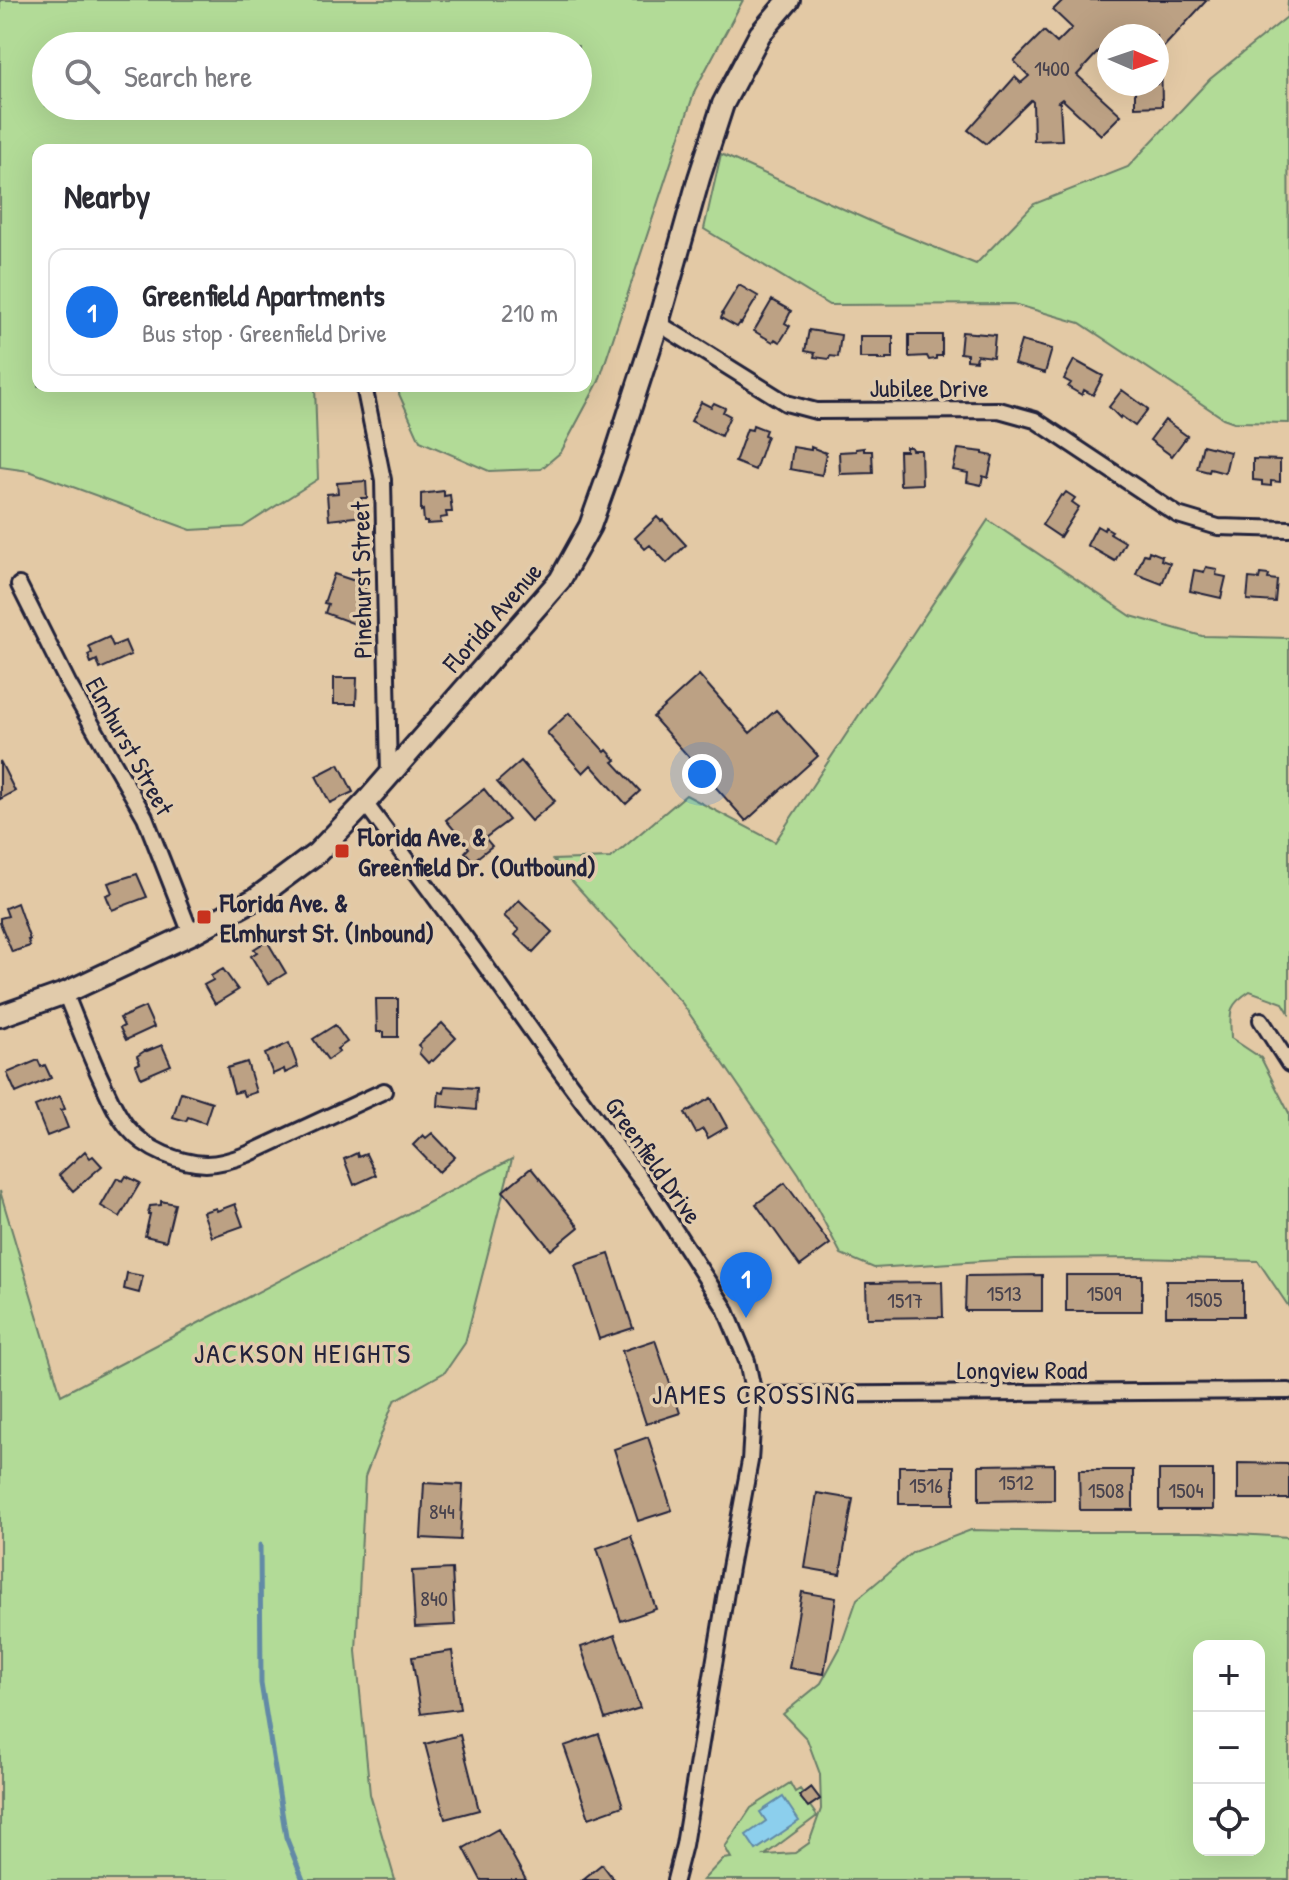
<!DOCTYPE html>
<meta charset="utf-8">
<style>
:root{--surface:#fff;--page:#f7f7f7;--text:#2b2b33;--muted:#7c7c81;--line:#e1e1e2;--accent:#1a73e8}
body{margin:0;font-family:"Patrick Hand",sans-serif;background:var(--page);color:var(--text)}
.controls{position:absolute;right:24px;bottom:24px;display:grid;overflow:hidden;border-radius:16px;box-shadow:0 8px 32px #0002}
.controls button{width:72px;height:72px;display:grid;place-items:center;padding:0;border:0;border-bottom:2px solid var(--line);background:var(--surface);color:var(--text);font:40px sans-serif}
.compass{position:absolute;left:1097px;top:24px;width:72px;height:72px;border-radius:50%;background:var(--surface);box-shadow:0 8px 32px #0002;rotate:92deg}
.you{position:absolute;left:702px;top:774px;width:28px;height:28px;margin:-20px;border:6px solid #fff;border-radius:50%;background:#1a73e8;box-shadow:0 0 0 12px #1a73e833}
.badge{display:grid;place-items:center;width:52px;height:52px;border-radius:50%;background:var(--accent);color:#fff;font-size:26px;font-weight:700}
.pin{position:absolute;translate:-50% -66px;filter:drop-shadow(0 2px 4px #0008)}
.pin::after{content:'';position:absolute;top:42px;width:28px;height:24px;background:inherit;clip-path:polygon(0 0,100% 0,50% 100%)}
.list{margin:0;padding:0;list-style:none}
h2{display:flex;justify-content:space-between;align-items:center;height:104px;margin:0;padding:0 32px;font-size:34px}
h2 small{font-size:26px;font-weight:400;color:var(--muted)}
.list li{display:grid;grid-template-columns:52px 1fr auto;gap:24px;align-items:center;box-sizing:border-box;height:128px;margin:0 16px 16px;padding:0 16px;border:2px solid var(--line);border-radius:16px}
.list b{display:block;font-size:30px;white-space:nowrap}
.list p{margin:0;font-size:26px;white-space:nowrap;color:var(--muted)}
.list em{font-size:26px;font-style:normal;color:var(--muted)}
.icon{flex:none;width:44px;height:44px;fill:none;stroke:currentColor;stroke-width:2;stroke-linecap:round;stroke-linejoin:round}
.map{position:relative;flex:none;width:1289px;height:1880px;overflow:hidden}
.search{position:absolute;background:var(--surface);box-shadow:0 8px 32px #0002;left:32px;top:32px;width:560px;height:88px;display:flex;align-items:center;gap:20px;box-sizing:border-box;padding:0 28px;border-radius:44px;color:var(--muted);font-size:30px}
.panel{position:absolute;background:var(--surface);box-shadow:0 8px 32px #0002;left:32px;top:144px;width:560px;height:248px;border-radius:16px}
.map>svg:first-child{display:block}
</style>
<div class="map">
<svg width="1289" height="1880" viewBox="0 0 1289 1880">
<rect width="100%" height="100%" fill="#e3c9a5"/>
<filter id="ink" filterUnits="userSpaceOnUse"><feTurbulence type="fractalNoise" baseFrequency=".0125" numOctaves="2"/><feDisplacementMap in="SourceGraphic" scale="16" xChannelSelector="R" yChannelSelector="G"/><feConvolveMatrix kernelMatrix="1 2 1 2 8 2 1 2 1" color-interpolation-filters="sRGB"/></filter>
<g filter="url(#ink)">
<path fill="#b2db97" stroke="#6a7e69" stroke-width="2" fill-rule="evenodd" d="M0 0H743L695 90 599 381 561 452 541 469 489 471 420 441 399 394V386H586V150H38V386H315L318 479 243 527 191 530 29 471 0 467ZM46 46H578V106H46Z
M1288 0 1289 423 1234 422 1223 418 1080 323 1014 304 829 305 704 229 721 154 879 225 976 264 1034 204 1128 167 1210 79 1287 17Z
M988 520 1131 616 1202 636 1289 638V1013L1283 1003 1250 991C1227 1006 1230 1012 1231 1038L1261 1058 1289 1113V1307L1258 1261 1139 1258 1014 1259 874 1268 841 1254 799 1174 682 1003 553 860 611 858 686 795 775 842Z
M512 1159 465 1343 445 1372 394 1401 365 1477 356 1651 370 1794 395 1880H0V1191L61 1395Z
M971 1530 1068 1532H1201L1289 1537V1880H703L723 1859 731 1858 725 1847 751 1808 790 1783 795 1792 800 1789 803 1793 811 1787 820 1799 810 1806 817 1816 765 1855 795 1853 809 1843 821 1809 820 1774 807 1739 783 1714 821 1683 840 1648 857 1599 913 1552ZM1199 1646H1259V1850H1199Z"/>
<path fill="#8ccfed" stroke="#628aa6" stroke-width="2" d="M783 1797 799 1821 756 1850 746 1835 766 1821 760 1812Z"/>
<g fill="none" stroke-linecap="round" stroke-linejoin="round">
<path stroke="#628aa6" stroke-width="5" d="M260 1545 261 1683 286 1837 303 1880"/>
</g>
<path fill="#bca184" stroke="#22223b" stroke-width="2" d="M1063 0H1207L1161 50 1162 106 1135 107V84H1157V36H1132L1122 26 1113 36H1109V40L1077 75 1121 115 1101 135 1062 99 1058 102 1060 103 1062 140 1034 141 1033 102 1031 100 986 144 968 130 1015 77 1021 83 1029 76 1014 61 1044 31 1057 43 1072 28 1053 10Z
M739 285 758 296 741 324 740 323 737 327 721 318 723 314 722 313Z
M772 300 791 311 785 323 790 326 780 342 775 339 773 342 754 331Z
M809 330 841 335 838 357 830 356 829 359 814 357 815 353 805 351Z
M962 332 995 335 993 357 977 355 976 361 967 360V354L960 353Z
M909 335H942V356H936V359L929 360 927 356 909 357Z
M860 336H893V358H886V360H878V358H860Z
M1021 341 1052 349 1045 373 1014 364Z
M1074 360 1103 376 1093 395 1084 390 1082 395 1068 387 1071 383 1064 379Z
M1122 390 1148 409 1135 426 1121 416 1120 418 1109 407Z
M701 402 711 407 714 403 725 408 723 412 730 416 721 436 691 421Z
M1165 420 1187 436 1172 456 1150 440Z
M753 425 766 430 764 435 767 436 755 470 735 462 747 429 752 430Z
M1203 445 1230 452 1225 473 1210 469 1209 472 1197 469Z
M793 447 811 450V447L826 453 822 475 790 469Z
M906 447H911L912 450H921L922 484 900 485 899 451H906Z
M864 448V451H872L873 473 840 474 839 452 856 451V449Z
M958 449 983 452V454L993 456 988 478 983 476 981 485 967 482 968 473 953 470Z
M1253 459 1280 460V482L1271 481V486L1262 485V481L1253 480Z
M366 481 367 498H361L362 516 329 520 327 494 338 493 337 483Z
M444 491V496L450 495 452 512H446L447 517 440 518 441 523 427 524V522H424L423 510 421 511V494Z
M1066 492 1075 498 1072 502 1079 507 1060 537 1042 525 1061 495 1063 496Z
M657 517 661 521 663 520 686 545 667 563 650 545 645 549 635 538Z
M1097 526 1104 530 1105 527 1112 531 1110 533 1125 542 1115 561 1087 545Z
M1149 551 1162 556 1161 560 1170 563 1162 584 1136 574 1144 554 1148 555Z
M1206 567 1217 569 1216 575 1226 577 1221 598 1190 591 1194 570 1204 572Z
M334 574 367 585 363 597 370 599 362 623 356 621 355 624 325 613 328 604 324 603Z
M1260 574 1269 575 1268 579 1277 580 1275 602 1247 600 1249 578 1259 579Z
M109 637 113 646 125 641 131 655 100 669 97 660 91 663 88 655 92 653 89 646Z
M699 675 750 733 776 710 818 756 746 821 653 717Z
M334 678H357L356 704H334Z
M569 713 605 752 607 750 616 760 613 762 640 791 626 804 591 765 583 773 547 733Z
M0 761 15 791 0 799Z
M521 761 555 801 531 821 497 782Z
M339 764 353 792 330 803 316 776Z
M484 789 509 820 485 838 492 846 473 861 465 852 469 848 446 820Z
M137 874 147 897 112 910 106 895 112 893 108 883Z
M519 900 552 932 533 952 515 935 519 930 504 916Z
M17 903 30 940H28L30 946 12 952 0 923V918L8 916 5 908Z
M267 941 286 973 268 984 251 956 257 952 254 949Z
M223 969 238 990 215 1004 204 985 213 980 211 976Z
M376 999H398V1037H384V1032H377Z
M145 1007 154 1027 126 1040 120 1028 124 1026 120 1018Z
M442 1023 456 1038 433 1061 431 1060 428 1063 419 1053 421 1048 418 1045Z
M335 1025 347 1042 337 1049 339 1052 328 1060 313 1039Z
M289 1043 298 1067 285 1073 284 1069 273 1074 265 1054Z
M162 1045 171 1065 141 1078 136 1065 140 1063 137 1056 146 1050 147 1051Z
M38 1060 41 1067 45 1065 51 1078 16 1093 7 1073Z
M247 1062 256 1092 244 1096 242 1091 234 1093 227 1068Z
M445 1086 477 1088 476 1110 438 1106 439 1092 444 1093Z
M181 1092 212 1102 205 1123 188 1117 186 1121 173 1117Z
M60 1096 65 1109 61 1110 68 1128 47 1136 35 1106Z
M711 1098 727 1127 708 1138 703 1129 696 1133 685 1113Z
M432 1133 455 1157 439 1172 413 1145 423 1135 426 1138Z
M85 1151 90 1158 93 1156 102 1166 73 1191 59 1175Z
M357 1153 358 1157 366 1154 376 1175 354 1185 344 1159Z
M531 1168 579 1227 551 1250 503 1191Z
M126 1176 140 1183 120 1217 101 1206 117 1178 123 1181Z
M785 1183 830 1244 800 1266 756 1204Z
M161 1201 175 1204 166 1241 145 1236 150 1214H148L150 1206 161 1205Z
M235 1204 243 1226 212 1237 203 1212 216 1208 217 1211Z
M609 1254 633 1328 599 1339 575 1265Z
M127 1273 143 1276 139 1293 124 1289Z
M1042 1275V1311H965L966 1276Z
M1066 1275H1142V1311H1066Z
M1166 1281H1243V1316H1166Z
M942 1282 943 1317 867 1318 866 1283Z
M655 1340 680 1413 646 1424 622 1351Z
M648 1437 672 1510 638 1521 614 1449Z
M1238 1463 1289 1464V1499H1238Z
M1054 1464V1500L979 1501V1465Z
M899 1466H954V1504H899Z
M1079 1470H1133V1510H1080Z
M1159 1470H1213V1510H1159Z
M424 1483 463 1485 460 1540 421 1538Z
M817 1493 853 1499 840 1574 805 1568Z
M631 1536 656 1609 621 1621 597 1548Z
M452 1569 455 1625 415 1627 412 1571Z
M802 1592 836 1598 824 1674 789 1668Z
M615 1635 640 1708 605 1719 581 1647Z
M452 1651 460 1709 421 1714 412 1657Z
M599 1734 623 1806 589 1818 564 1746Z
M460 1735 479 1810 445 1819 425 1744Z
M811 1787 820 1799 808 1807 799 1796Z
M498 1829 526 1880H481L464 1848Z
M602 1864 614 1880H582Z"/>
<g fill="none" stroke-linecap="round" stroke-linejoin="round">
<g stroke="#22223b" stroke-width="20">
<path id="street" d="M658 323 786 403 816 411 999 410 1035 420 1178 515 1218 527 1289 529
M364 386 383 480 389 775
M19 585 68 683 145 817 191 934
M365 803 475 951 556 1065 653 1196 725 1308 747 1361 754 1395 750 1461 730 1568 684 1845 675 1880
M65 993C77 1022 88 1051 101 1079 109 1096 116 1114 128 1128 146 1150 179 1163 206 1164 220 1164 235 1159 248 1154L384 1091
M1261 1020 1289 1064
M754 1395 1289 1391"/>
</g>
<g stroke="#22223b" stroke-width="26">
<path id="secondary" d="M0 1016 65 993 191 934 255 899 317 853 365 803 560 580 590 526 615 456 658 323 699 178 723 104 760 34 789 0"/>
</g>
<use href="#street" stroke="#e1cbab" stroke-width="14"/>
<use href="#secondary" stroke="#e1cbab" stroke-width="20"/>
</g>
</g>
<g fill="#c8321e" stroke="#e1cbab" stroke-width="3">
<rect x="334" y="843" width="16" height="16" rx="4"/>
<rect x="196" y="909" width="16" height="16" rx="4"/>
</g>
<g text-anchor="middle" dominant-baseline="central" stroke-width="7" stroke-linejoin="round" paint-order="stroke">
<g font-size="22" fill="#48424d">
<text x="1052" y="68">1400</text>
<text x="1004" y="1293">1513</text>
<text x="1104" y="1293">1509</text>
<text x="1204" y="1299">1505</text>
<text x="905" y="1300">1517</text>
<text x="1016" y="1482">1512</text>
<text x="926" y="1485">1516</text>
<text x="1106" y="1490">1508</text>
<text x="1186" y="1490">1504</text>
<text x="442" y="1511">844</text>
<text x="434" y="1598">840</text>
</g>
<g font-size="26" fill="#22223b" stroke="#e1cbab">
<text x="929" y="387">Jubilee Drive</text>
<text transform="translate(361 580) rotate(-91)">Pinehurst Street</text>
<text transform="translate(492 617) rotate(-49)">Florida Avenue</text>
<text transform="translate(130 746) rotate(61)">Elmhurst Street</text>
<text transform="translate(654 1160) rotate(55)">Greenfield Drive</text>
<text x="1022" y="1369">Longview Road</text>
</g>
<g font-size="26" font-weight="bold" fill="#22223b" stroke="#e1cbab" text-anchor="start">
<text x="358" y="836">Florida Ave. &amp;<tspan x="358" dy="30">Greenfield Dr. (Outbound)</tspan></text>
<text x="220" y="902">Florida Ave. &amp;<tspan x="220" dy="30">Elmhurst St. (Inbound)</tspan></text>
</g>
<g font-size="28" letter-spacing="2" fill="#22223b" stroke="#e1cbab">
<text x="303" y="1353">JACKSON HEIGHTS</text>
<text x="754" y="1394">JAMES CROSSING</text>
</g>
</g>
</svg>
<div class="controls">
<button>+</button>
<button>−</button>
<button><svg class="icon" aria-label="locate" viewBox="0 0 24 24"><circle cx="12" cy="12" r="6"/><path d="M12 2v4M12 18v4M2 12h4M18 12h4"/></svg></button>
</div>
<svg class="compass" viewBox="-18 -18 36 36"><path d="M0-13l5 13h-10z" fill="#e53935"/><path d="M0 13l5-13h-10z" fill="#7c7c81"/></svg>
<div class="you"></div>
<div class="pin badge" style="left:746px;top:1318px">1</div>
<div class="search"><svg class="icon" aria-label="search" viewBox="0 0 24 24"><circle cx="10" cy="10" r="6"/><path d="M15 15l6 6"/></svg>Search here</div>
<section class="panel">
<h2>Nearby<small></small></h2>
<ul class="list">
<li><span class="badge">1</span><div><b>Greenfield Apartments</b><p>Bus stop · Greenfield Drive</p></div><em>210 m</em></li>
</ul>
</section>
</div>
